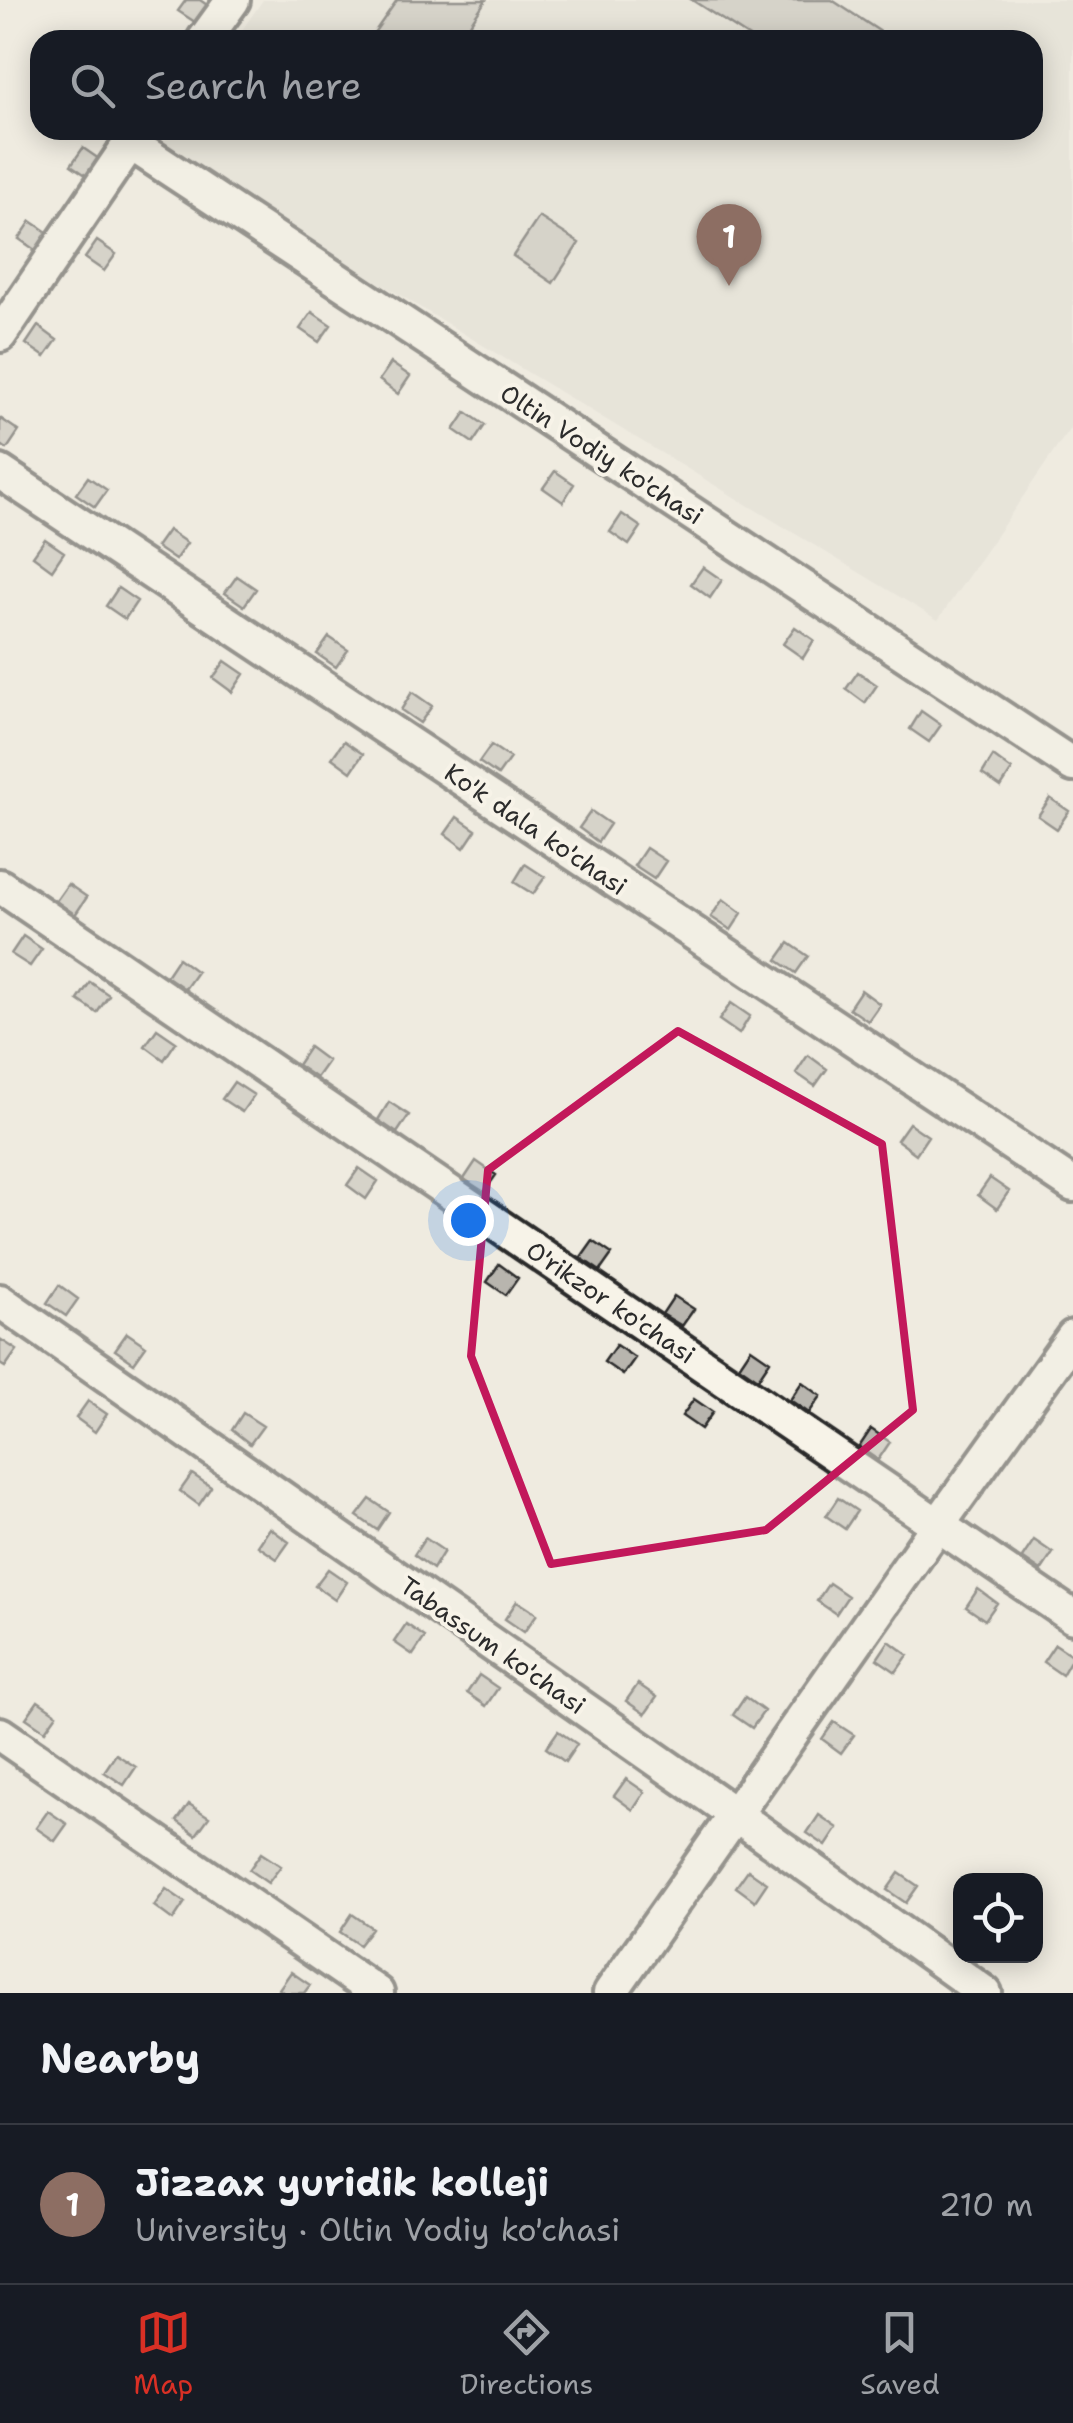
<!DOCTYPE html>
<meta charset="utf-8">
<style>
:root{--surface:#171b24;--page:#242831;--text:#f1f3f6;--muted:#9ea1a6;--line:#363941;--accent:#d93025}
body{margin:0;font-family:"Shantell Sans",sans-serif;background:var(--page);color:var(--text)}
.controls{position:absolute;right:30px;bottom:30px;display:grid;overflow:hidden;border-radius:20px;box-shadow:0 5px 25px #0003}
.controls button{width:90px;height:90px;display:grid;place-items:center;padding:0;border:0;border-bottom:2px solid var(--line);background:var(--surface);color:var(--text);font:50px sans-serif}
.you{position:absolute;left:468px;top:1220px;width:35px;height:35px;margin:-25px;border:8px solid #fff;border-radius:50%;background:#1a73e8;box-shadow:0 0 0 15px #1a73e833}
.badge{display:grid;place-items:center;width:65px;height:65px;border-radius:50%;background:var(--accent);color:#fff;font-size:32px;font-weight:700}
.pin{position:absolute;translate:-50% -82px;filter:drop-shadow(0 2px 5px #0008)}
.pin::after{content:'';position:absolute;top:52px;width:35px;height:30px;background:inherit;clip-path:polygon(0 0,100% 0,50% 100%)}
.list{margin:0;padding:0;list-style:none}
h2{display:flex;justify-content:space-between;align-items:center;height:130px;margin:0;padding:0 40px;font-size:42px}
h2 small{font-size:32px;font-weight:400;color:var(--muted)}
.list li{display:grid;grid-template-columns:65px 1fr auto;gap:30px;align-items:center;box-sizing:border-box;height:160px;padding:0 40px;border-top:2px solid var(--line)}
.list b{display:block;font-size:38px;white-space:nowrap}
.list p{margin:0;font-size:32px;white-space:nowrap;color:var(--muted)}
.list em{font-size:32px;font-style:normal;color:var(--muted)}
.icon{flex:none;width:55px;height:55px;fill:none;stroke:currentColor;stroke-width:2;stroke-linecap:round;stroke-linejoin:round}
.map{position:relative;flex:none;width:1073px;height:1993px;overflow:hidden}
.search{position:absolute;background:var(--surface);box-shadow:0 5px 25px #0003;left:30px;right:30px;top:30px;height:110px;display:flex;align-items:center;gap:25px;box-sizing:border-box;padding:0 35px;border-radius:30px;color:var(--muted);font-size:38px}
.sheet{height:290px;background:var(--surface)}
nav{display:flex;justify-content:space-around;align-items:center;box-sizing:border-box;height:140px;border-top:2px solid var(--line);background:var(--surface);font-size:28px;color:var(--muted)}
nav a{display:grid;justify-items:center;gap:5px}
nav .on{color:var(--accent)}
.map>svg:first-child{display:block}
</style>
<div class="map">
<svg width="1073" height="1993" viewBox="0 0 1073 1993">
<rect width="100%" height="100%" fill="#efebe0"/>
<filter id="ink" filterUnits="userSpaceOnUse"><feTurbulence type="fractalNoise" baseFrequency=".01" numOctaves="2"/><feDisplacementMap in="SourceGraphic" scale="20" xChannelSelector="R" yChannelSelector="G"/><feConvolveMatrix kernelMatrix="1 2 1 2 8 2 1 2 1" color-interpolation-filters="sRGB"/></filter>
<g filter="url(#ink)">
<path fill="#dedbd1" d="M263 0H1073V424L938 620 158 149 171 130H1033V40H235Z"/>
<path fill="#b8b5ae" stroke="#2b2b2b" stroke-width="2.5" d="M186 0H200L210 7 198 24 178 11Z
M397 0H486L459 40H369Z
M692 0H832L893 40H754Z
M83 148 102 161 90 178 71 165Z
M539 217 579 243 553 283 513 256Z
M31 221 50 234 38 252 19 239Z
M97 241 116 254 104 271 85 258Z
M312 312 331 325 319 342 300 329Z
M38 326 57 340 45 357 26 344Z
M391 363 410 376 398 394 379 380Z
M466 412 485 425 473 443 454 430Z
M0 418 19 431 7 449 0 444Z
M555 471 574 484 563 502 543 488Z
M88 477 107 490 95 507 76 494Z
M622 514 641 527 629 545 610 532Z
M168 530 187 543 175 560 156 547Z
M45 539 64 552 52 570 33 556Z
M703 567 722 580 710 598 691 584Z
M237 576 256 589 244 606 225 593Z
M118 588 137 601 125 619 106 606Z
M795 627 814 640 803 658 783 644Z
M329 637 348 650 336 667 317 654Z
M225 661 244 674 232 692 213 678Z
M858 672 877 685 865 703 846 689Z
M412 692 432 706 420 723 401 710Z
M921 711 941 725 929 742 910 729Z
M344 741 363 754 351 772 332 758Z
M491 745 510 758 498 775 479 762Z
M993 756 1012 770 1001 787 982 774Z
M1050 798 1069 811 1057 829 1038 816Z
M591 811 610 824 598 842 579 828Z
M457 817 476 830 464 848 445 834Z
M646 848 666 861 654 879 634 866Z
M525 864 545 877 533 894 514 882Z
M68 884 87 897 75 915 56 901Z
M723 899 742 913 731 930 711 917Z
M23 936 42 949 30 966 11 954Z
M789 943 808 956 796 973 777 960Z
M178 958 197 972 185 989 166 976Z
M90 982 109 995 97 1013 78 1000Z
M861 990 880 1004 868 1021 849 1008Z
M731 1003 750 1016 739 1034 719 1020Z
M157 1029 176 1042 164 1060 145 1046Z
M309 1047 328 1061 316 1078 297 1065Z
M808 1055 827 1069 815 1086 796 1073Z
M234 1082 254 1095 242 1112 222 1099Z
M389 1102 409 1115 397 1133 378 1120Z
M909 1123 928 1136 916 1154 897 1140Z
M476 1161 496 1175 484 1192 464 1179Z
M359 1168 378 1181 366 1199 347 1185Z
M990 1178 1009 1191 997 1209 978 1195Z
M593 1241 612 1254 600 1271 581 1258Z
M499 1264 518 1278 506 1295 487 1282Z
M59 1285 78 1299 66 1316 47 1303Z
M674 1296 694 1309 682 1326 662 1314Z
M127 1333 146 1346 134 1363 115 1350Z
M0 1339 17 1350 5 1367 0 1364Z
M616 1345 635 1358 623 1375 604 1362Z
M751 1348 770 1361 758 1379 739 1366Z
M802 1382 821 1396 809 1413 790 1400Z
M694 1399 713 1412 701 1429 682 1416Z
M88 1401 107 1414 95 1432 76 1418Z
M243 1413 263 1426 250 1444 232 1430Z
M871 1429 890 1442 878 1460 859 1447Z
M192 1474 211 1487 199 1505 180 1491Z
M838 1498 857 1511 845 1529 826 1516Z
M370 1499 389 1512 377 1530 357 1516Z
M270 1528 289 1542 277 1559 258 1546Z
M425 1538 444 1551 433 1569 414 1555Z
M1034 1540 1053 1553 1041 1571 1022 1558Z
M328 1569 347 1582 335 1600 315 1586Z
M829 1583 848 1596 836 1614 817 1601Z
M978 1589 997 1603 985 1620 966 1607Z
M517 1601 537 1614 524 1632 505 1619Z
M406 1624 425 1637 413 1655 394 1642Z
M889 1641 908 1655 896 1672 877 1659Z
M1055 1644 1073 1656 1062 1675 1043 1662Z
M479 1675 498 1688 486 1706 467 1693Z
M638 1684 657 1697 645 1714 626 1701Z
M745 1697 764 1711 752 1728 733 1715Z
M38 1701 57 1714 45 1731 26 1718Z
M834 1722 854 1735 841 1753 822 1739Z
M558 1731 577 1744 565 1762 546 1748Z
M116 1754 136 1767 124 1785 104 1772Z
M626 1779 645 1792 633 1810 614 1796Z
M189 1804 209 1817 196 1835 177 1821Z
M48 1811 67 1824 55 1841 36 1828Z
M819 1815 838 1828 826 1846 807 1833Z
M261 1853 281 1866 268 1883 249 1870Z
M748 1870 767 1883 755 1901 736 1887Z
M899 1873 918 1886 906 1903 887 1890Z
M166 1889 185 1902 173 1920 154 1906Z
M352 1914 372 1928 359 1945 340 1932Z
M291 1972 310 1985 304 1993H284L279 1989Z"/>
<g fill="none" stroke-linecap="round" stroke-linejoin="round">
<g stroke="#2b2b2b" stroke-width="40">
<path id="minor" d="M204 40 233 0
M130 143 1073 765
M0 335 139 130
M0 472 1073 1185
M0 886 1073 1617
M0 1301 736 1815 985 1993
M0 1734 377 1993
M610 1993 938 1525 1073 1337"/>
</g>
<use href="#minor" stroke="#f7f3e8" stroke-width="32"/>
</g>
</g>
<path d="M0 0H1073V1993H0ZM678 1031 882 1144 913 1410 766 1530 551 1564 471 1356 488 1170Z" fill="#efebe0" fill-opacity=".55" fill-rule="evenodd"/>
<path fill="none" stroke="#c2185b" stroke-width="8" stroke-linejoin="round" d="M678 1031 882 1144 913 1410 766 1530 551 1564 471 1356 488 1170Z"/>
<g text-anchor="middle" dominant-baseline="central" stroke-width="8" stroke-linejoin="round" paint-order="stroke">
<g font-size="25" fill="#2b2b2b" stroke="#f7f3e8">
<text transform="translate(602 454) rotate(33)">Oltin Vodiy ko'chasi</text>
<text transform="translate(536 829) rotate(34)">Ko'k dala ko'chasi</text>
<text transform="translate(611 1302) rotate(34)">O'rikzor ko'chasi</text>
<text transform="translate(493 1645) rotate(35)">Tabassum ko'chasi</text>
</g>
</g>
</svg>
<div class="controls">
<button><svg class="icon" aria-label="locate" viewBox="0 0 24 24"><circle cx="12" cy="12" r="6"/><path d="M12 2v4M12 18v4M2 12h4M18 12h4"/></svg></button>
</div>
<div class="you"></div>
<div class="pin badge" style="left:729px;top:286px;background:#8d6e63">1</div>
<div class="search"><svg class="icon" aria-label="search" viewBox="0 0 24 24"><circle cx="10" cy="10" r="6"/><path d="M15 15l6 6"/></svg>Search here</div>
</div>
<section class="sheet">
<h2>Nearby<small></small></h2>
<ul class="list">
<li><span class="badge" style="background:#8d6e63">1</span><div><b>Jizzax yuridik kolleji</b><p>University · Oltin Vodiy ko'chasi</p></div><em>210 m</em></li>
</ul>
</section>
<nav>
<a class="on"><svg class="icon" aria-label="map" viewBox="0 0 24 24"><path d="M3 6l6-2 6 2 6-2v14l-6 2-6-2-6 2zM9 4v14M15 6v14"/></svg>Map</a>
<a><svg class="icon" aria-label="directions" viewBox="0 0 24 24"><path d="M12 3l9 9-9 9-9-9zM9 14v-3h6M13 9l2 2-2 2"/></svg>Directions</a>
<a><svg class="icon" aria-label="saved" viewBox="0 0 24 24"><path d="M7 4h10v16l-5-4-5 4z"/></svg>Saved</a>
</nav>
